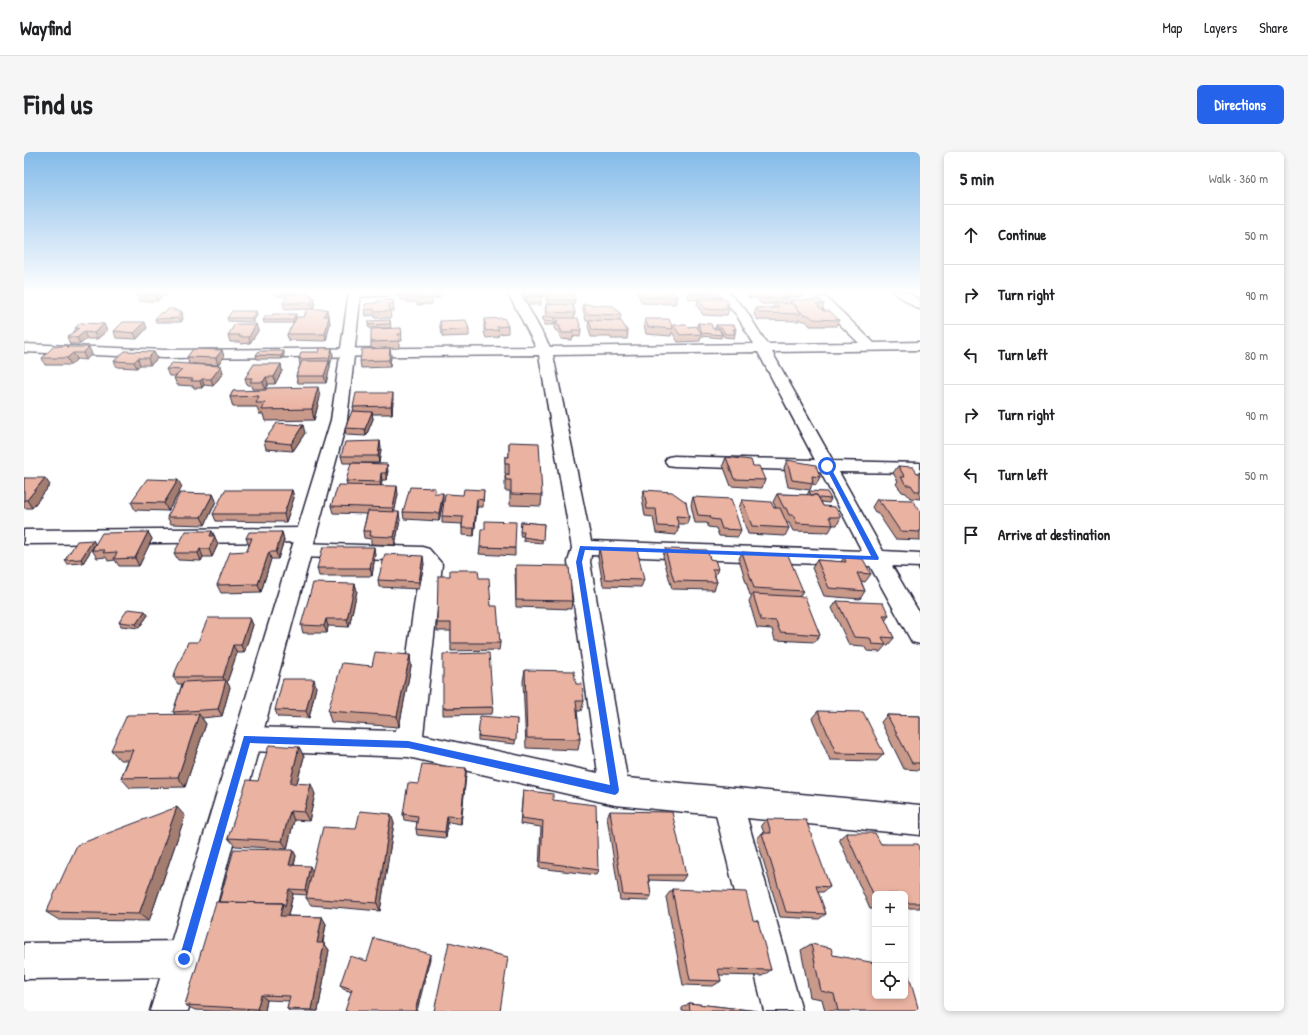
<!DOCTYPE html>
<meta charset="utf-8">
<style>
:root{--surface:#fff;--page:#f6f6f6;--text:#202124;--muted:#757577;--line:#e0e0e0;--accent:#2563eb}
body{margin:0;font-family:"Patrick Hand",sans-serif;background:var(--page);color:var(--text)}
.controls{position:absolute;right:12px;bottom:12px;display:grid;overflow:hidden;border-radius:6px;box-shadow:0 2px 6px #0003}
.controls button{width:36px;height:36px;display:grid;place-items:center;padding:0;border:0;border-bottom:1px solid var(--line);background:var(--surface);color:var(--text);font:20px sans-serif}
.stop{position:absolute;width:12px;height:12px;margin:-9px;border:3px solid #2563eb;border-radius:50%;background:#fff}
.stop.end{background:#2563eb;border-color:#fff;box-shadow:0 1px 4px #0008}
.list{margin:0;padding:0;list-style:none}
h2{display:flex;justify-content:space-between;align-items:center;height:52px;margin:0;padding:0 16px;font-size:17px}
h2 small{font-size:13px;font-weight:400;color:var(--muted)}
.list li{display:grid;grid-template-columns:26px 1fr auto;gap:12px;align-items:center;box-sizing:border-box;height:60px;padding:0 16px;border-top:1px solid var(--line)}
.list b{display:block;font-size:15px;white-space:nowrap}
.list em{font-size:13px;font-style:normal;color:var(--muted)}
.icon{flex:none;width:22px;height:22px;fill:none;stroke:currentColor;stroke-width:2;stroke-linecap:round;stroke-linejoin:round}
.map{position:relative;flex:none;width:896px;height:859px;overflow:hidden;border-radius:6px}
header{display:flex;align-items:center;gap:24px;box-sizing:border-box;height:56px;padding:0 20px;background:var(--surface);border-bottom:1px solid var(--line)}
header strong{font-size:19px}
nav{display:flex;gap:22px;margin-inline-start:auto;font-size:14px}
.intro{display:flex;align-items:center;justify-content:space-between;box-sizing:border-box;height:96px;padding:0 24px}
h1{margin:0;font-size:28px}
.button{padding:10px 18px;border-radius:6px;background:var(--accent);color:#fff;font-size:14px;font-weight:700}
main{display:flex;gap:24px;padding:0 24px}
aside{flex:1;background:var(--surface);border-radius:6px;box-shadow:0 2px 6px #0003}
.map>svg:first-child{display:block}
</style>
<header>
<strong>Wayfind</strong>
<nav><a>Map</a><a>Layers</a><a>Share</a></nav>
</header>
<div class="intro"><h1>Find us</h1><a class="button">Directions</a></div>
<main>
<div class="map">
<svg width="896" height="859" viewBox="0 0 896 859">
<rect width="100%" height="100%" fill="#fff"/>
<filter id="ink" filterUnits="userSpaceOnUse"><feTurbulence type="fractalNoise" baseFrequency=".025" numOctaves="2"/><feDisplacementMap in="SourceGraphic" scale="8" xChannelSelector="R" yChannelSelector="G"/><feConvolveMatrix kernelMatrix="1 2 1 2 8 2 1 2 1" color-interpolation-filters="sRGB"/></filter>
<g filter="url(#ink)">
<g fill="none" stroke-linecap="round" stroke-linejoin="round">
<g stroke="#22223b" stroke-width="3">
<path id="street" d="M326 139H403L397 142 331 145 327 143 325 141Z
M483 139H495L526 195 730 192 712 162 690 139H703L721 157 743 192 835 191 794 151 792 148 794 145H802L850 191 896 190V198L748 200 809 309 896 311V321L815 320 859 399 896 401V415L868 414 896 462V492L888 490 846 414 567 403 566 410 603 626 896 653V683L723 666 778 859H740L692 663 591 653 384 605 223 599 213 596 209 587 213 578 223 575 372 579 396 413 392 409 277 405 270 403 267 398 270 393 277 391 398 395 405 397 418 412 399 583 574 621 544 410 548 396 515 203 141 206 0 200V192L141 198 512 195ZM734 200 791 308 650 304 644 305 641 309 644 313 650 314 796 319 838 399 567 389 529 203Z
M868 139H882L896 148V157L892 156Z
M282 376 289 378 292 383 289 388 282 390 0 392V378Z
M160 789 173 794 178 807 173 820 160 825 0 827V791Z"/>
</g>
<g stroke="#22223b" stroke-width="3">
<path id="secondary" d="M325 139H337L323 268 164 859H126L307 268Z"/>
</g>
<use href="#street" fill="#fff" fill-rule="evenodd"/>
<use href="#secondary" fill="#fff" fill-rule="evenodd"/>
</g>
<path fill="#c9998a" stroke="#22223b" d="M115 139H147L142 144H138L134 149H115L112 142 115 140Z
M247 139H272L270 142H287L288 145 291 152 289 157 304 163V164L306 171 302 189 264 188 263 182 280 165 283 157 261 158 259 151 263 144H253V141H248Z
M415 139 416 146 408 147V152L393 153V150H383V148H376L375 142Z
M499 139H519L520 142 519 145H500Z
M538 139H549L550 142 549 144 551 148 550 154H549L551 161 550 166 557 178 556 185 549 184 548 188 537 187 534 179H532L530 176 531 170H532V166H529L530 170V173H520L519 168V165H522L521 158 522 152H524L522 148V141H538Z
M614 139H649L653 145 651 152 618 151 613 141Z
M664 139H692L697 145V147L705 152 704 156 705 157 703 163H697V164L679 163 673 153 674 148 665 147 663 142Z
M725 139H781V141H779L777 145H762L764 146 762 151 765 152 766 148 800 152 798 158 815 168 812 174H786L782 169H778L775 167V169L734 168 730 163 732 156H749L751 152H737L733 146H725L724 144Z
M502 145 517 150V153H503L502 149Z
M369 148 370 159H366L367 166H351V163L342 164 341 158 353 151Z
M559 152 592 158 597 163 596 169 604 180 603 187H587V185H567L564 174 565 168H562L559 158Z
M152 159H157L159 162 158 163 159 167 157 170H132L131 167 142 160Z
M232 159 233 163 229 170 204 169 203 166Z
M272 165 269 171H240L239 168Z
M460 167 484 174V181L475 182 474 185 462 186 460 180Z
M621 167 648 176 649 173 664 175 674 178 673 175 674 171 689 177H692L691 176 692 173 712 177 711 181V182L710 186 700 185 697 179H696L698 183 697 186 677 184 676 189 654 190 648 180 647 184 622 182 620 173Z
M366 168 367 176H345L344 173Z
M416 169 445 177V184L419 185 416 176Z
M80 172 83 179 73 187H63L56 192H46L43 185 52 178 51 176Z
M232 172 234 179 226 191 217 192 216 190H206L204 183Z
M123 176 113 187 92 186 90 179Z
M377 176 378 189H375V196L348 197 366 196 367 203 366 215 337 216 336 209 347 197V190Z
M47 195 68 202 62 208 53 207 47 213H21L18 206Z
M198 198 200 205 194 213 168 212 197 214 199 221 189 234 180 233 178 236H170L169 234 153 233 150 226 152 224H145L142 217 165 212 163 205Z
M130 200 133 207 126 213H116L113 216 93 215 90 209Z
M232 203H260L258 207H233Z
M309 203 306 213V215L302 231H274L272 224 276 213 275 207Z
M257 212 258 219 251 232H244L241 237H228L227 233H223L221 226Z
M209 239 296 245 290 268 241 269 239 262H235L233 255H209L206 245Z
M369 248 368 262H348L349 267 342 284 322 283 321 276 330 259 329 255Z
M281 281 269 299 242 297 240 289Z
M356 289 357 297 355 311H319L317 304Z
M485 290 518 343 517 354 486 353V339H481V323H484V322H481V305H485Z
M702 305 729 314 741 328 738 336 707 334 699 313Z
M763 308 796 325 792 333 788 332 786 338 764 335 760 316Z
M874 314 893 321H896V347L886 346 882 341 878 340 872 332 874 329 869 321Z
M364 319 362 328H358L357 334 374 342 370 360 376 368 371 393 347 392V387L340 386 339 379 343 362 309 361 307 354 323 333 322 329Z
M0 326 26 333 8 356H0Z
M158 335 144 359 111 358 107 350Z
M268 338 270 346 262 370 192 369 189 362Z
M460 338 459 355H453L450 384 438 383V372L418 371V364L439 343Z
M620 338 665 365 663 372H654L655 375 652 383 632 381 629 365 621 364 618 345Z
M785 339 807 347 805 351 797 350 799 354 817 365 813 373H809L805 380 769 379 765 371H762L765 376 761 384 724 382 715 356 718 348 752 356 749 350 753 342 783 343Z
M189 342 192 349 181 373 147 372 143 365Z
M669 345 717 378 714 385 695 384 692 376 684 375 683 371H671L667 353Z
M853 347 896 359V388L871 387 853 360H851L848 355Z
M419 349 415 369 380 367 379 360Z
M497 370 520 372 518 391 499 389 500 384H496Z
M188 379 194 392 188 405H179L177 409 154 408 150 401Z
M124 380 128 387 115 414H95L91 408 84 409 82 405 73 406 68 398Z
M258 380 260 388 254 407H247L237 440 197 441 193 433 223 399 225 394 222 386Z
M69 388 71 392 59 411 43 412 41 408Z
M456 395 491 396V404L455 402Z
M575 396 620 428 617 435 579 434 574 404Z
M641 397 686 407 694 417 691 424 693 430 690 438 648 437 639 404Z
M718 400 779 439 775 445 796 483 791 490 751 488 748 477 733 476 725 449 728 443H726L715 407Z
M351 403 348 424H295L293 416Z
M820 405 847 422 841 430 837 429 841 439 836 447 800 444 788 416 793 408 817 410Z
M400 412 395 437 355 435 354 428Z
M492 413 548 449 547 457 492 455 491 420Z
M896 414V421L894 417Z
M426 424 455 426 467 454 476 491 475 498 427 499V479H413V471Z
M331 432 333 439 325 475 304 474 303 481H279L277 473Z
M813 449 865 463 861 469 870 486 864 493H862L856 500 843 499 840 494 825 493 808 456Z
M121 459 124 463 115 476 97 474 95 470Z
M226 466 229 473 220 501H213L203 530 206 535 198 564 178 566 182 572 161 635 106 636 97 626 104 608H96L87 598 151 562 149 560 158 532H154L149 525 174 490Z
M386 503 387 514 375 575 307 570 304 559 348 514Z
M501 518 552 532 560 549 557 559H553L556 587 554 598 502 596 499 529Z
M292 535 285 566 254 565 251 558Z
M469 555 468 562 419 563V556Z
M794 559 860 602 853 609 806 608 788 566Z
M863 563 896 564V618L880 617 857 570Z
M493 567 491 592 454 588V584Z
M275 595 280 605 273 631 291 642 285 669 270 668 263 697 211 694 204 686 234 629Z
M442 616V622L437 672 424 670 422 686 393 683 392 677 393 670 380 668 379 662 394 632Z
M499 638 529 648 574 718 572 723 515 716 517 675 496 672Z
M586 659 662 723 658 729 625 728 627 744 624 749 596 748 583 665Z
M161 664 125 769 35 768 22 760Z
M743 667 806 735 799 740H794L802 762 795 767 756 765 733 687 738 681H740L737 673Z
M370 671 356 759 287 753 282 746 283 743 269 742 264 764 298 765 302 772 299 791H300L305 798 294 859H265L263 857 265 849 243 848 241 859H193L171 858 161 853 195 750 269 698 272 704 270 714 289 719 332 677Z
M822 681 857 692 896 695V756H881V742H851V757H846L815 687Z
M648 737 729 768 747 818 738 824 695 823 697 829 689 834 659 833 642 745Z
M787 792 809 803 895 859H801L798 847 786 845 777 798Z
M406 807 328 840 319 837 316 833Z
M665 851 734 859H658V856Z"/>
<path fill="#a47d71" stroke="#22223b" d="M135 139H136L138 144 134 149 131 143Z
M140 139H147L142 144Z
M270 139H272L269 144 268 141Z
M290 145 291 152 289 157 287 151Z
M303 157 304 163 302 171 300 164Z
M157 159 159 162 158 163 159 167 157 170 154 163Z
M232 159 233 163 229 170 228 166Z
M272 162V165L269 171 268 168Z
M305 164 306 171 302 189 301 182Z
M121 170 123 176 113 187 110 181Z
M80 172 83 179 73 187 70 181Z
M232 172 234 179 226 191 225 185Z
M60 180 63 187 56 192 53 186Z
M65 195 68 202 62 208 59 201Z
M308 196 309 203 306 213 305 206Z
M366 196 367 203 366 215 365 208Z
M198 198 200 205 194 213 192 206Z
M260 199V203L258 207 257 204Z
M130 200 133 207 126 213 124 206Z
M49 201 53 207 47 213 43 206Z
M114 206 116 213 113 216 110 210Z
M305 209 306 215 302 231 300 224Z
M257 212 258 219 251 232 250 225Z
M197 214 199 221 189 234 187 227Z
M242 225 244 232 241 237 239 230Z
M178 227 180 233 178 236 176 229Z
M294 235 296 245 290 268 288 257Z
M369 241V248L368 262 367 254Z
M348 260 349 267 342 284 341 277Z
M279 273 281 281 269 299 267 292Z
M356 289 357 297 355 311 354 304Z
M363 312 364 319 362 328V321Z
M357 321 358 328 357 337 356 330Z
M21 326 26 333 8 356 3 348Z
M154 328 158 335 144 359 140 351Z
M373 334 374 342 370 363 369 356Z
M268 338 270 346 262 370 260 362Z
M419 341V349L415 369V361Z
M189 342 192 349 181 373 177 365Z
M453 347V355L450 384V376Z
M375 360 376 368 371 393 370 385Z
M188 379 194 392 188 405 185 397 186 384Z
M124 380 128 387 115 414 111 406Z
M258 380 260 388 254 407 252 400Z
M69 388 71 392 59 411 57 407Z
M350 395 351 403 348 424 346 416Z
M176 397 179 405 177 409 174 401Z
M245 400 247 407 237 440 234 432Z
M399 404 400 412 395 437V430Z
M331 432 333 439 325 475 323 467Z
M121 459 124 463 115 476 112 472Z
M226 466 229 473 220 501 217 493Z
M302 467 304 474 303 481 300 474Z
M209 493 213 501 203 530 206 535 198 564 194 557 201 530 199 525Z
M386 503 387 514 375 575 373 564Z
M290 527 292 535 285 566 282 559Z
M175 562 182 572 161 635 154 625Z
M275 595 280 605 270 641 266 631Z
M442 616V622L437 672V665Z
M287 632 291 642 285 669 280 660Z
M153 655 161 664 125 769 115 762Z
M266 659 270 668 263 697 258 689Z
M367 662 370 671 356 759 353 751Z
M423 664 424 670 422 686 421 680Z
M269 698 272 704 268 719 265 713Z
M286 714 289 720 284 743 281 738Z
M265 737 269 742 262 771 256 764 259 751Z
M298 765 302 772 297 797 293 791Z
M300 791 305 798 294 859H289L288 858Z
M406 802V807L393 859H391Z
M237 843 243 848 241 859H237L233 857Z"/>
<path fill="#eab2a1" stroke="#22223b" d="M116 139H135L131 143 112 142Z
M254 139H270L268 141H253Z
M375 139H415V140H407L408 146H393V144H382V141L375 142Z
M500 139H519L520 142H501Z
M538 139H549L550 142H549L548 141H539Z
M617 139H649L653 145H619Z
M666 139H692L697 145H688L685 142 666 141Z
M726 139H758L764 146H739L735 140Z
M522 141H548L551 148H525Z
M264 142H287L286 145H290L287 151H259Z
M502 145H516L517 150H504Z
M674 147H701L705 152 702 153 705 157H698L699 158 681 157Z
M369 148V152H365L366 159 350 160V157L341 158V152L353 151V149Z
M766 148H796L800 152H792L799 159H806L815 168 789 167 785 163H780Z
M751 150 769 152 777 162 736 161 732 156H755Z
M522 152 549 153 551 161 523 160Z
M559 152 590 154 592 158H594L597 163 563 162Z
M144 157H151L150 159H157L154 163H158L156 166 131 167 136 161 142 160Z
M283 157H303L300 164H305L301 182H263L273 165H280Z
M208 159H232L228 166H203Z
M249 162H272L268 168H239L242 164H248Z
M519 165H529L530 170 520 169Z
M480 166 484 174 473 175 475 178 462 179 460 173H462L460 167Z
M532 166H554L557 178H548L549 181H538L535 173H532L531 170H534Z
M621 167H645L649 177 624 175Z
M366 168V172L344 173 345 169Z
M442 168 445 177 418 179 416 169Z
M565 168 597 169 604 180H588V179L568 178Z
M99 170H121L110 181 90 179Z
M56 171 80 172 70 181 60 180 53 186 43 185 55 176H51Z
M674 171 687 172 689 177H695L698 183 678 181Z
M211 172H232L225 185H215L216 183H204Z
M649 173H662L664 175 672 174 678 182 656 183Z
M692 173H710L712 177H709L711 182H701L698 176H694Z
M377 176 378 182H374L375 189 347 190V177Z
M46 193 43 195H65L59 201H49L43 206H18L29 195Z
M296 196H308L305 206 275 207 277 200H295Z
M366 196 365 208 336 209 338 197Z
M169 197 198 198 192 206 163 205Z
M101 199 130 200 124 206H114L110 210 90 209Z
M235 199H260L257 204 232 203Z
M278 209H305L300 224H272Z
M148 211 197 214 187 227H178L176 229H167L169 227 150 226 158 218 142 217Z
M230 212H257L250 225H242L239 230H226L228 226H221Z
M294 235 288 257 238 258 241 251H232L235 244 206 245 209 239 242 238 243 236Z
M332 241H369L367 254 329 255Z
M328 259 348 260 341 277 321 276Z
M253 271 279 273 267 292 240 289Z
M356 289 354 304H317L321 290Z
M485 290 515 291 518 343 487 342V328H482L481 323H485V311H481V305H485Z
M702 305 727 308 729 314H735L741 328 710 327Z
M763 308 792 313 796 325 788 324 789 331 768 328Z
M327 311 363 312 362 321H357L356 330 322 329Z
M874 314 889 315 893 321H896V339H891L887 333H882L877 325H881Z
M0 326H21L3 348H0Z
M123 327 154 328 140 351 107 350Z
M314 333 373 334 369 356 307 354Z
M386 335 411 336 410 341H419L415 361 379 360Z
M440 337 460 338 459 348 453 347 450 376H438L439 365 418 364 421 342 439 343Z
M201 338H268L260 362H189Z
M620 338 648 340 662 350 665 365 652 364 655 375 634 374 632 357H623Z
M785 339 803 340 807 347 795 346 793 343H787Z
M156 341 189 342 177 365H143Z
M753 342 793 343 799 354 811 355 817 365H805L809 373 773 371 769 363H765L762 356H760Z
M669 345 707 347 717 378 698 377 695 368 687 367 686 364 674 363Z
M853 347 888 348 896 359V380L876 379 858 352H856Z
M718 348 747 350 750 356H756L765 376 728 374Z
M344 359 375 360 370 385 346 384 347 379H339Z
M461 369 492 370 491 396 456 395 457 377H461Z
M497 370 520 372 519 388 499 385 500 380H496Z
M162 379H188L186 384H191L185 397H176L174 401H150Z
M124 380 111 406 90 407 93 400 79 401 81 398H68L78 381Z
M225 380H258L252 400H245L234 432 193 433 206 400 223 399 228 386H222Z
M69 388 57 407 41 408 53 389Z
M299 395H350L346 416H293Z
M575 396 613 397 620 428 581 427Z
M641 397 683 398 686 407 691 408 694 417H688L693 430 650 429Z
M718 400 764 403 779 439 730 436Z
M361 402 399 404 395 430 354 428Z
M820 405 839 407 847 422 833 421 841 439 805 436 793 408 822 410Z
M492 413 545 414 548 449 492 448Z
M426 418H454L455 426H465L467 454H473L476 491H427V471H413L414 424H426Z
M289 431 331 432 323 467H302L300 474 277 473Z
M729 442 781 445 796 483 756 480 752 469 737 468Z
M813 449 859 451 865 463H859L870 486 858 485 862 493 848 492 846 486 830 485Z
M104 457 121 459 112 472 95 470Z
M184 466H226L217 493H209L199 525H149L164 490H174Z
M351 500 386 503 373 564 304 559 318 511 348 514Z
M465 501 469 555 419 556V502Z
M501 518 550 519 552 532H558L560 549H552L556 587 503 586Z
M259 527H290L282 559 251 558Z
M202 528 194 557 149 560 159 530Z
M794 559 839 560 860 602 812 601Z
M175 562 154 625 97 626 109 598H87L103 563Z
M863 563 896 564V611H888Z
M456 564 493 567 492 588 454 584Z
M245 593 275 595 266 631 287 632 280 660 266 659 258 689 204 686 223 628 234 629Z
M398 612 442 616 437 665 423 664 421 680 392 677 394 664 379 662 384 631 394 632Z
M499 638 529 642V648L572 653 574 718 517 710 519 669 497 666Z
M153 655 115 762 22 760 53 693Z
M336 659 367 662 353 751 282 746 299 675 332 677Z
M586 659 648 660 662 723H624L627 744 599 743Z
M743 667 782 668 806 735 792 734 802 762 762 760 738 681H747Z
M822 681H851L857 692H894L896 695V751H881V742H851V746Z
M210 697 269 698 265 713 286 714 281 738 265 737 261 754 259 751 195 750Z
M648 737 722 740 729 768 734 769 747 818 694 817 697 829 666 828Z
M192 750 259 751 256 764 298 765 293 791H300L288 858 263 857 266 844 237 843 233 857 161 853Z
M350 786 406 802 391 859H321L328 837 316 833 326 804 343 809Z
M425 790 484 805 476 859H410Z
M787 792 807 796 809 803 851 811V844H881V816L883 817 895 859H814L810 842 797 839Z
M665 851 734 859H666Z"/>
</g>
<linearGradient id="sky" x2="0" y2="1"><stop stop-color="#83bae9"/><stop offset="0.54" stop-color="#fff"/><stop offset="1" stop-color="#fff" stop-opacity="0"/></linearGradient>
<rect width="896" height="259" fill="url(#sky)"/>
<path fill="#2563eb" d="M803 313 806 314 855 406 854 408 561 398 558 410 595 638 594 641 591 643 384 596 226 591 165 807 164 811 160 813 156 811 155 807 220 584 384 589 586 633 552 410 556 394 847 404 801 314Z"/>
</svg>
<div class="controls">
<button>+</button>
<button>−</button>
<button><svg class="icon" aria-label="locate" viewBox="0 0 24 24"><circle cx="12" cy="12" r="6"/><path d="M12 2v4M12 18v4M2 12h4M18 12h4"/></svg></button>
</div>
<div class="stop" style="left:803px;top:314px"></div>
<div class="stop end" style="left:160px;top:807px"></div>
</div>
<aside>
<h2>5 min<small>Walk · 360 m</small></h2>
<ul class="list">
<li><svg class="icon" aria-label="ahead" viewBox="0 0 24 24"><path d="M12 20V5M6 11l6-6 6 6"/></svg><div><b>Continue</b></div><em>50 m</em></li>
<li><svg class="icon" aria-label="right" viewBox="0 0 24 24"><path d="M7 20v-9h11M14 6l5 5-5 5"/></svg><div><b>Turn right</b></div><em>90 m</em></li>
<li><svg class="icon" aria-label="left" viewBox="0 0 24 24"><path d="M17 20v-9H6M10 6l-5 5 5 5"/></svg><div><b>Turn left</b></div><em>80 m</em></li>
<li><svg class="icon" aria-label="right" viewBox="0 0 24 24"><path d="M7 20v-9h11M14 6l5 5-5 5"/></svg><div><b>Turn right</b></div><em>90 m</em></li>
<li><svg class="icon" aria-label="left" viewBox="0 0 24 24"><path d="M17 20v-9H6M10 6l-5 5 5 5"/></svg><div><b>Turn left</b></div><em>50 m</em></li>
<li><svg class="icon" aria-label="arrive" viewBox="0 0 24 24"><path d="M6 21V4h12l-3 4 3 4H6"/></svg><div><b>Arrive at destination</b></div></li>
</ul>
</aside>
</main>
